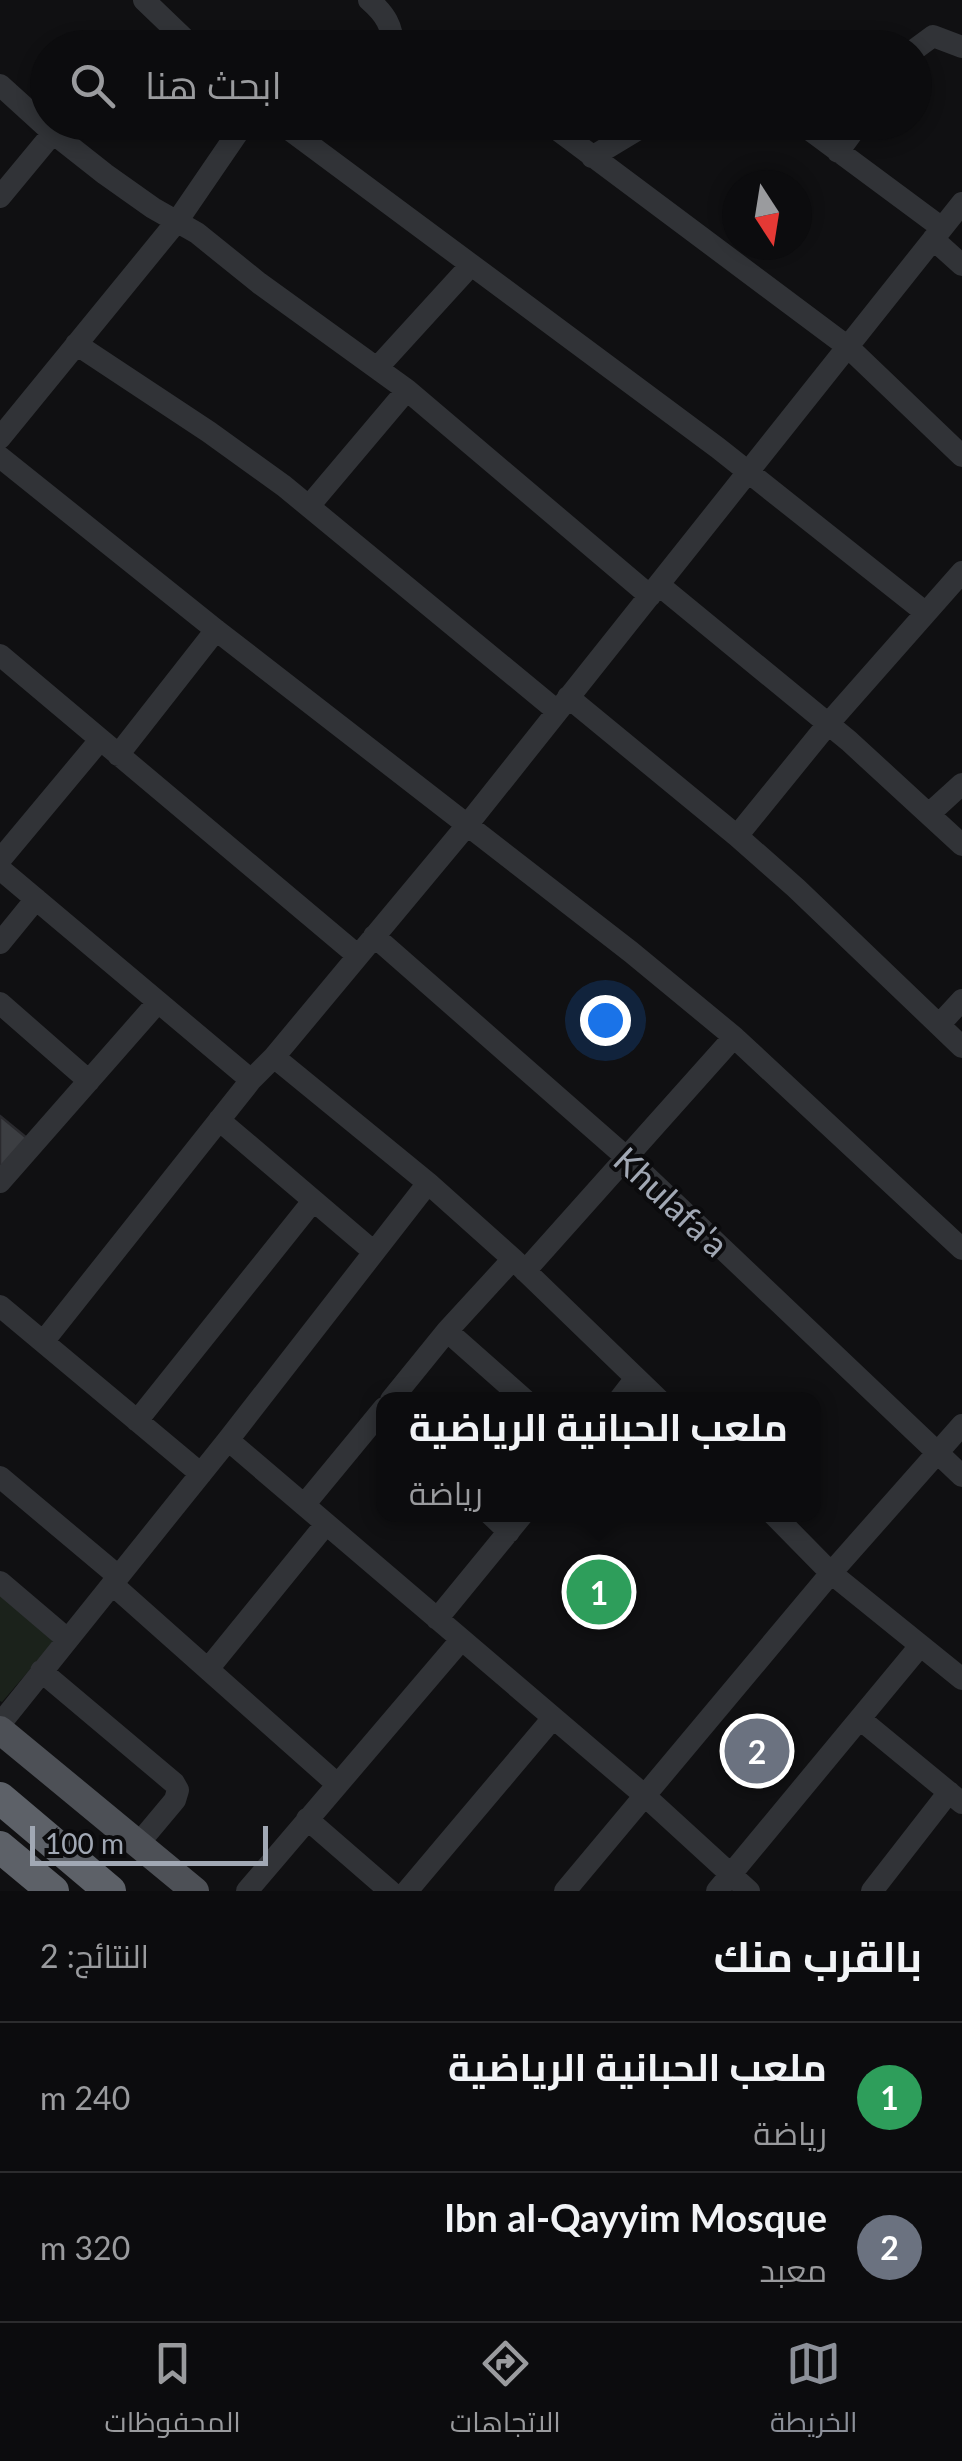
<!DOCTYPE html>
<html lang="ar">
<meta charset="utf-8">
<style>
:root{--surface:#0c0c0e;--page:#1a1a1c;--text:#f1f3f6;--muted:#9a9b9e;--line:#2c2c2e;--accent:#8c9099}
body{margin:0;font-family:Lato,Cairo,sans-serif;background:var(--page);color:var(--text);direction:rtl}
.compass{position:absolute;left:722px;top:170px;width:90px;height:90px;border-radius:50%;background:var(--surface);box-shadow:0 5px 15px #0003;rotate:168deg}
.scale{position:absolute;left:30px;bottom:25px;width:238px;box-sizing:border-box;padding-left:10px;border:5px solid #a1a8b4;border-top:0;font-size:28px;line-height:35px;white-space:nowrap;color:#a1a8b4;-webkit-text-stroke:8px #0b0b0d;paint-order:stroke}
.you{position:absolute;left:605px;top:1020px;width:35px;height:35px;margin:-25px;border:8px solid #fff;border-radius:50%;background:#1a73e8;box-shadow:0 0 0 15px #1a73e833}
.badge{display:grid;place-items:center;width:65px;height:65px;border-radius:50%;background:var(--accent);color:#fff;font-size:32px;font-weight:700}
.pin{position:absolute;translate:-50% -50%;border:5px solid #fff;box-shadow:0 2px 10px #0006}
.popup{position:absolute;left:376px;top:1392px;width:445px;height:130px;box-sizing:border-box;display:grid;place-content:center;border-radius:20px;background:var(--surface);filter:drop-shadow(0 2px 8px #0005);font-size:32px;white-space:nowrap;color:var(--muted)}
.popup b{font-size:38px;color:var(--text)}
.popup::after{content:'';position:absolute;left:50%;top:100%;margin-left:-20px;border:20px solid transparent;border-top-color:var(--surface)}
.list{margin:0;padding:0;list-style:none}
h2{display:flex;justify-content:space-between;align-items:center;height:130px;margin:0;padding:0 40px;font-size:42px}
h2 small{font-size:32px;font-weight:400;color:var(--muted)}
.list li{display:grid;grid-template-columns:65px 1fr auto;gap:30px;align-items:center;box-sizing:border-box;height:150px;padding:0 40px;border-top:2px solid var(--line)}
.list b{display:block;font-size:38px;white-space:nowrap}
.list p{margin:0;font-size:32px;white-space:nowrap;color:var(--muted)}
.list em{font-size:32px;font-style:normal;color:var(--muted)}
.icon{flex:none;width:55px;height:55px;fill:none;stroke:currentColor;stroke-width:2;stroke-linecap:round;stroke-linejoin:round}
.map{position:relative;flex:none;width:962px;height:1891px;overflow:hidden;direction:ltr}
.search{position:absolute;background:var(--surface);box-shadow:0 5px 15px #0003;left:30px;right:30px;top:30px;height:110px;display:flex;align-items:center;gap:25px;box-sizing:border-box;padding:0 35px;border-radius:55px;color:var(--muted);font-size:38px}
.sheet{height:430px;background:var(--surface)}
nav{display:flex;justify-content:space-around;align-items:center;box-sizing:border-box;height:140px;border-top:2px solid var(--line);background:var(--surface);font-size:28px;color:var(--muted)}
nav a{display:grid;justify-items:center;gap:5px}
nav .on{color:var(--accent)}
.map>svg:first-child{display:block}
</style>
<div class="map">
<svg width="962" height="1891" viewBox="0 0 962 1891">
<rect width="100%" height="100%" fill="#101012"/>
<path fill="#1b221b" d="M0 1592 56 1639 2 1702 0 1701Z"/>
<path fill="#3c3e42" stroke="#2a2a2e" stroke-width="2.5" d="M0 1116 28 1139 0 1170Z"/>
<g fill="none" stroke-linecap="round" stroke-linejoin="round">
<path stroke="#313337" stroke-width="22" d="M144 0 194 48
M369 0C385 14 393 26 393 48
M914 50 933 36 962 47
M0 85 53 133 105 174 153 208 197 233 259 283 407 390 650 596
M279 122 718 448 926 613
M547 122 848 347 962 456
M799 122 942 228
M838 152 860 122
M592 157 650 122
M0 197 53 133
M933 239 962 265
M76 344 209 432 284 486 557 711
M377 368 471 265
M0 438 178 220 245 122
M0 457 216 630 631 952 734 1037 962 1249
M309 506 407 390
M659 585 849 741 962 845
M0 655 357 955
M568 697 737 836 796 888 962 1047
M118 755 216 630
M929 814 962 784
M737 836 828 724 962 572
M0 860 100 740
M0 869 251 1080
M374 936 627 1158 962 1476
M0 943 36 899
M0 1003 89 1081
M939 1025 962 1000
M274 1057 428 1183 513 1259 659 1400
M219 1120 374 1252
M0 1182 158 1002
M525 1271 734 1037
M0 1306 201 1474
M447 1331 525 1400
M43 1342 251 1080 274 1057 468 824 962 203
M391 1400 447 1331 513 1259
M619 1400 636 1378
M137 1421 313 1201
M228 1440 644 1795 749 1891
M0 1477 118 1576
M304 1505 384 1408
M490 1514 509 1532
M773 1514 831 1573 962 1679
M0 1582 67 1639
M112 1584 337 1784
M437 1619 523 1514
M208 1669 326 1524
M41 1671 174 1783 178 1790 175 1800 139 1843
M860 1719 962 1803
M0 1724 228 1440 428 1183
M307 1819 390 1891
M247 1891 461 1640
M407 1891 553 1718
M565 1891 831 1573 962 1425
M717 1891 920 1646
M872 1891 949 1792"/>
<path stroke="#4d5056" stroke-width="28" d="M0 1730 195 1891"/>
<path stroke="#5d6168" stroke-width="32" d="M0 1798 110 1891
M0 1847 53 1891"/>
</g>
<g text-anchor="middle" dominant-baseline="central" stroke-width="8" stroke-linejoin="round" paint-order="stroke">
<g font-size="35" fill="#a1a8b4" stroke="#0b0b0d">
<text transform="translate(672 1201) rotate(43)">Khulafa'a</text>
</g>
</g>
</svg>
<svg class="compass" viewBox="-18 -18 36 36"><path d="M0-13l5 13h-10z" fill="#e53935"/><path d="M0 13l5-13h-10z" fill="#9a9b9e"/></svg>
<div class="scale">100 m</div>
<div class="you"></div>
<div class="pin badge" style="left:599px;top:1592px;background:#2e9e5b">1</div>
<div class="popup"><b>ملعب الحبانية الرياضية</b>رياضة</div>
<div class="pin badge" style="left:757px;top:1751px;background:#6b7280">2</div>
<div class="search"><svg class="icon" aria-label="search" viewBox="0 0 24 24"><circle cx="10" cy="10" r="6"/><path d="M15 15l6 6"/></svg>ابحث هنا</div>
</div>
<section class="sheet">
<h2>بالقرب منك<small>النتائج: 2</small></h2>
<ul class="list">
<li><span class="badge" style="background:#2e9e5b">1</span><div><b>ملعب الحبانية الرياضية</b><p>رياضة</p></div><em>240 m</em></li>
<li><span class="badge" style="background:#6b7280">2</span><div><b>Ibn al-Qayyim Mosque</b><p>معبد</p></div><em>320 m</em></li>
</ul>
</section>
<nav>
<a class="on"><svg class="icon" aria-label="map" viewBox="0 0 24 24"><path d="M3 6l6-2 6 2 6-2v14l-6 2-6-2-6 2zM9 4v14M15 6v14"/></svg>الخريطة</a>
<a><svg class="icon" aria-label="directions" viewBox="0 0 24 24"><path d="M12 3l9 9-9 9-9-9zM9 14v-3h6M13 9l2 2-2 2"/></svg>الاتجاهات</a>
<a><svg class="icon" aria-label="saved" viewBox="0 0 24 24"><path d="M7 4h10v16l-5-4-5 4z"/></svg>المحفوظات</a>
</nav>
